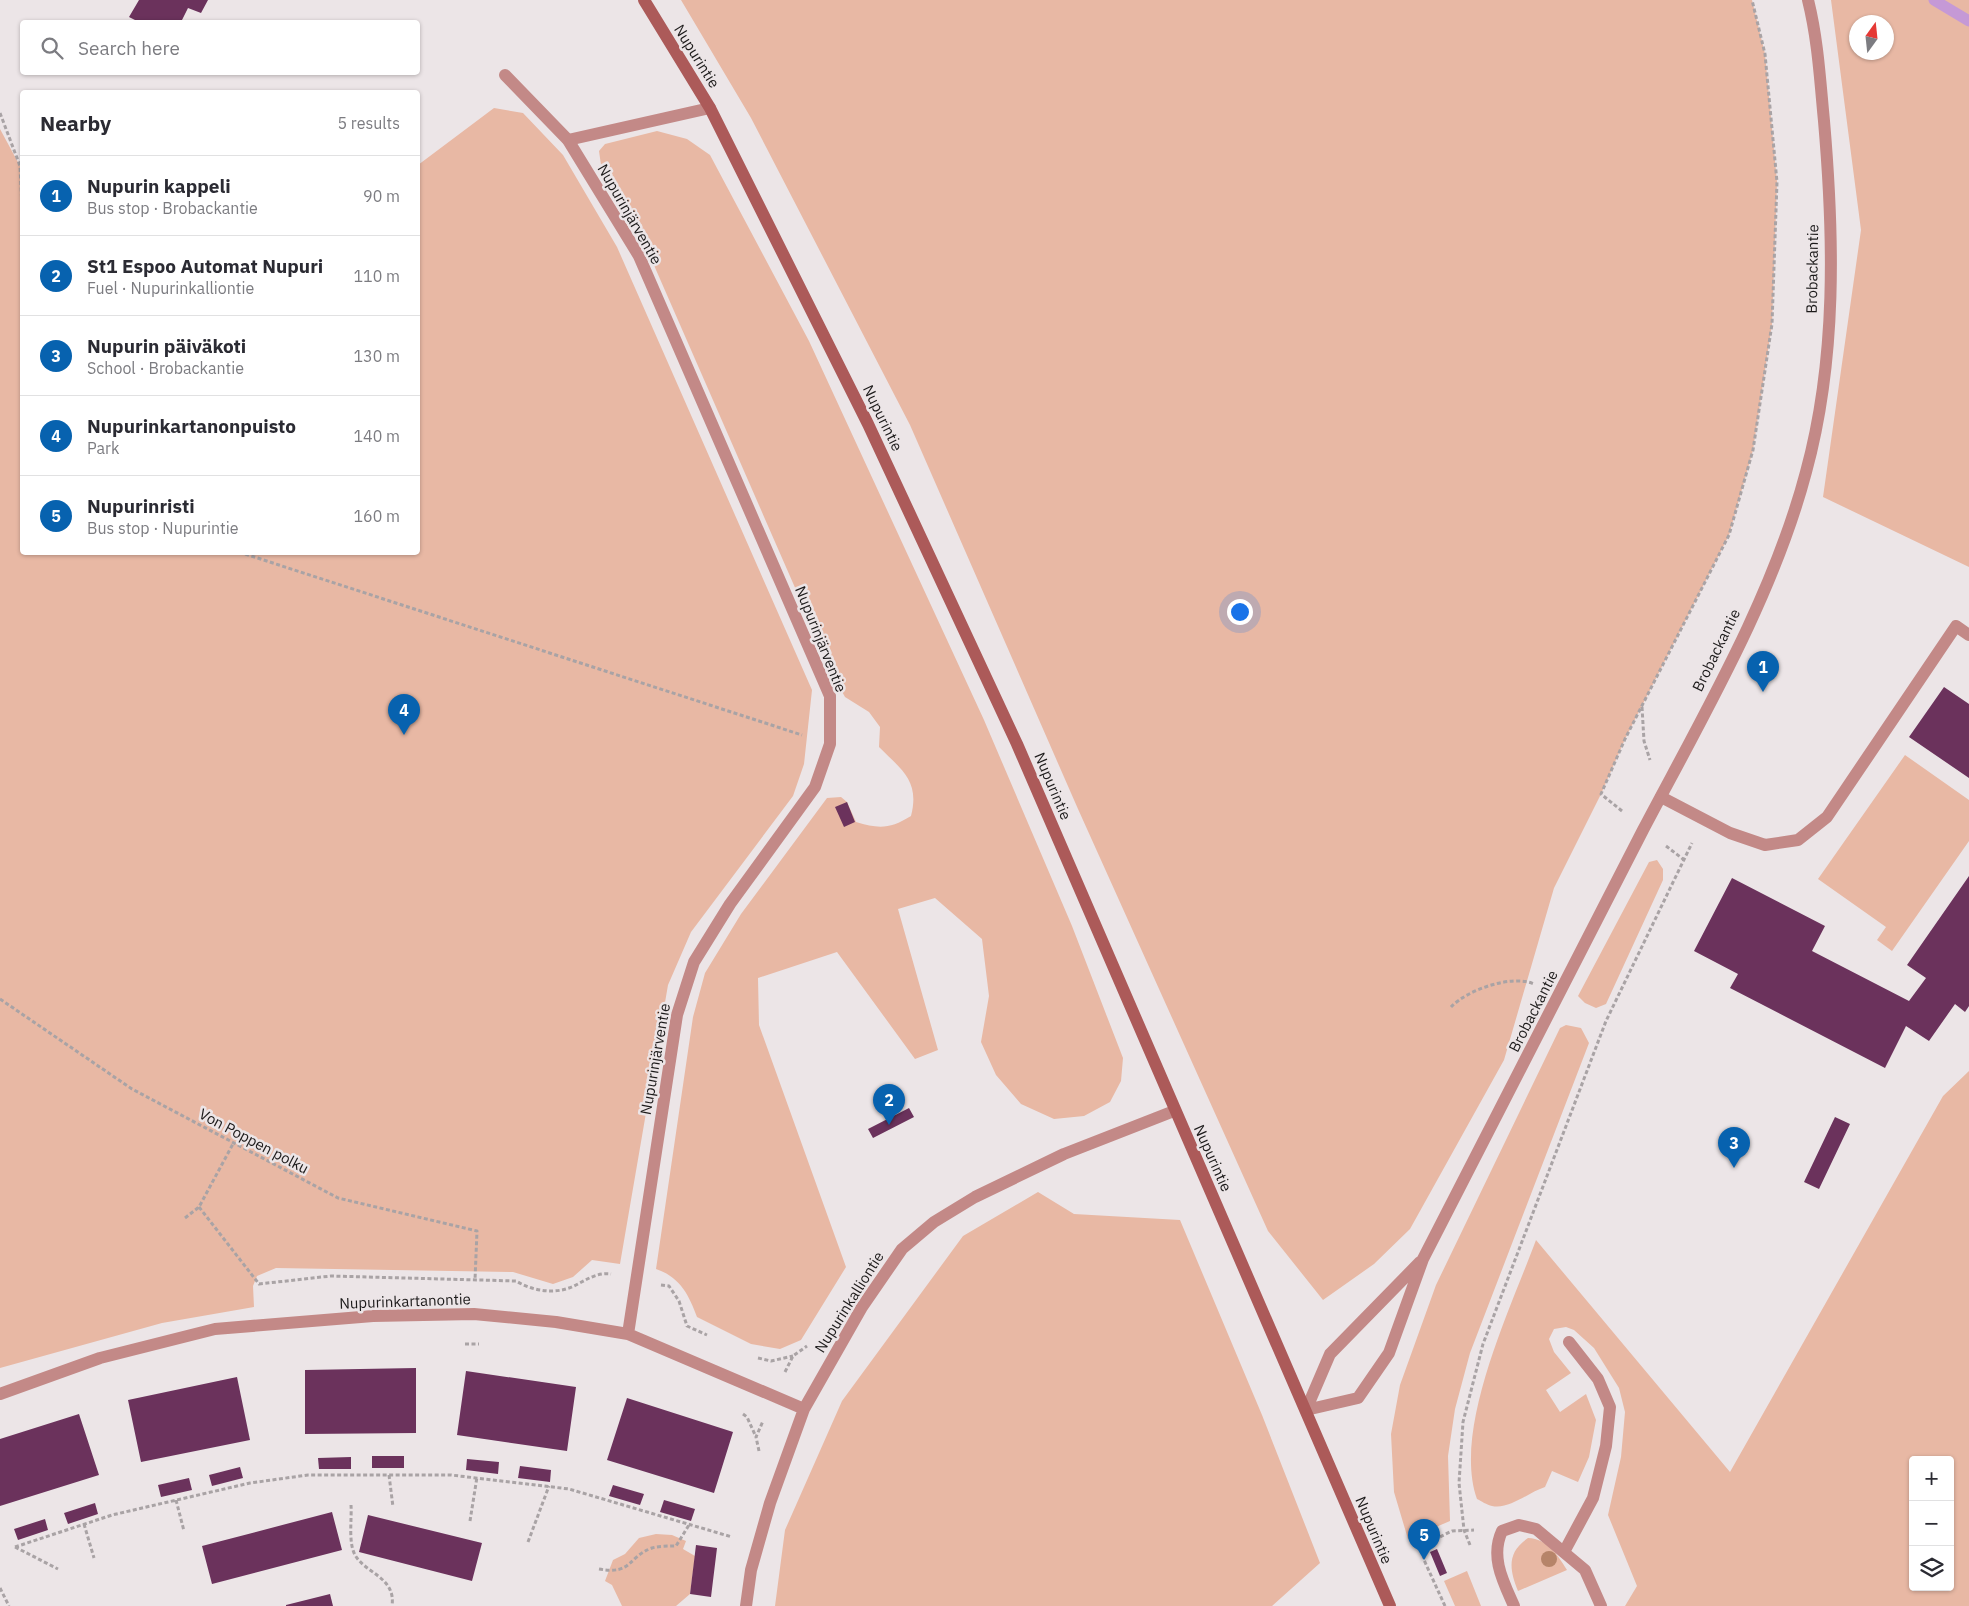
<!DOCTYPE html>
<meta charset="utf-8">
<style>
:root{--surface:#fff;--page:#f7f7f7;--text:#2b2b33;--muted:#7c7c81;--line:#e1e1e2;--accent:#0762af}
body{margin:0;font-family:"IBM Plex Sans",sans-serif;background:var(--page);color:var(--text)}
.controls{position:absolute;right:15px;bottom:15px;display:grid;overflow:hidden;border-radius:5px;box-shadow:0 1px 4px #0004}
.controls button{width:45px;height:45px;display:grid;place-items:center;padding:0;border:0;border-bottom:1px solid var(--line);background:var(--surface);color:var(--text);font:25px sans-serif}
.compass{position:absolute;left:1849px;top:15px;width:45px;height:45px;border-radius:50%;background:var(--surface);box-shadow:0 1px 4px #0004;rotate:15deg}
.you{position:absolute;left:1239px;top:611px;width:18px;height:18px;margin:-12px;border:4px solid #fff;border-radius:50%;background:#1a73e8;box-shadow:0 0 0 8px #1a73e833}
.badge{display:grid;place-items:center;width:32px;height:32px;border-radius:50%;background:var(--accent);color:#fff;font-size:16px;font-weight:700}
.pin{position:absolute;translate:-50% -41px;filter:drop-shadow(0 1px 2px #0008)}
.pin::after{content:'';position:absolute;top:26px;width:18px;height:15px;background:inherit;clip-path:polygon(0 0,100% 0,50% 100%)}
.list{margin:0;padding:0;list-style:none}
h2{display:flex;justify-content:space-between;align-items:center;height:65px;margin:0;padding:0 20px;font-size:21px}
h2 small{font-size:16px;font-weight:400;color:var(--muted)}
.list li{display:grid;grid-template-columns:32px 1fr auto;gap:15px;align-items:center;box-sizing:border-box;height:80px;padding:0 20px;border-top:1px solid var(--line)}
.list b{display:block;font-size:19px;white-space:nowrap}
.list p{margin:0;font-size:16px;white-space:nowrap;color:var(--muted)}
.list em{font-size:16px;font-style:normal;color:var(--muted)}
.icon{flex:none;width:28px;height:28px;fill:none;stroke:currentColor;stroke-width:2;stroke-linecap:round;stroke-linejoin:round}
.map{position:relative;flex:none;width:1969px;height:1606px;overflow:hidden}
.search{position:absolute;background:var(--surface);box-shadow:0 1px 4px #0004;left:20px;top:20px;width:400px;height:55px;display:flex;align-items:center;gap:12px;box-sizing:border-box;padding:0 18px;border-radius:5px;color:var(--muted);font-size:19px}
.panel{position:absolute;background:var(--surface);box-shadow:0 1px 4px #0004;left:20px;top:90px;width:400px;height:465px;border-radius:5px}
.map>svg:first-child{display:block}
</style>
<div class="map">
<svg width="1969" height="1606" viewBox="0 0 1969 1606">
<rect width="100%" height="100%" fill="#ece5e7"/>
<path fill="#e8b8a4" fill-rule="evenodd" d="M681 0H1752L1765 54 1777 182 1772 324 1753 450 1729 535 1625 739 1601 794 1554 888 1504 1060 1410 1229 1374 1264 1323 1300 1268 1231 1078 809 910 425 751 118Z
M1831 0H1969V567L1823 497 1861 230ZM1856 22H1886V52H1856Z
M494 108 523 113 563 155 617 247 812 690 804 764 793 796 691 932 668 985 620 1264 592 1260 573 1277 553 1284 513 1272 276 1268 257 1276 253 1286 254 1307 162 1323 0 1368V129L20 166H22V552H418V165Z
M657 131 687 139 710 155 809 341 984 720 1072 926 1123 1058 1121 1081 1110 1102 1084 1116 1054 1119 1021 1104 996 1075 981 1042 989 996 982 939 935 898 898 909 938 1050 915 1059 837 952 758 978 759 1025 846 1267 801 1340 780 1349 751 1344 697 1317C689 1295 680 1277 656 1269L693 1017 705 973 741 914 827 798 841 797 847 802 856 822C879 829 890 829 911 816 920 781 902 770 879 747L880 727 869 712 845 697 835 679 639 231 601 165 599 151 605 144Z
M1905 755 1969 800V841L1892 951 1877 940 1886 927 1818 879Z
M1657 860 1663 869V880L1606 1004 1596 1008 1585 1003 1578 996 1649 862Z
M1566 1025 1581 1028 1589 1043 1470 1353 1455 1409 1448 1456 1450 1521 1408 1539 1394 1492 1391 1434 1400 1385 1436 1285 1560 1028Z
M1969 1071V1606H1625L1637 1586 1608 1515 1621 1457 1625 1412 1619 1388 1594 1348 1574 1330 1566 1327 1554 1329 1549 1339 1554 1352 1571 1373 1546 1390 1560 1412 1586 1394 1596 1420 1589 1457 1578 1482 1552 1471 1545 1487C1529 1492 1509 1510 1492 1506 1487 1505 1481 1501 1477 1499 1452 1429 1511 1308 1536 1240L1730 1472 1943 1096ZM1913 1460H1950V1587H1913Z
M1038 1192 1074 1214 1180 1220 1262 1415 1320 1563 1272 1606H775L785 1530 842 1401 963 1236Z
M656 1534 672 1535 686 1541 683 1549 695 1556 690 1594 676 1606H622L612 1585 605 1581 613 1560 625 1554 639 1538Z
M1528 1538C1548 1539 1557 1554 1567 1570L1518 1591C1509 1569 1507 1552 1528 1538Z
M1467 1571 1481 1606H1455L1444 1581Z"/>
<g fill="none" stroke-linecap="round" stroke-linejoin="round">
<path stroke="#c599d6" stroke-width="11" d="M1934 0 1969 21"/>
</g>
<path fill="#6b325c" d="M139 0H208L201 13 188 8 181 22H139L129 17Z
M1944 687 1969 704V778L1909 737Z
M847 802 855 822 844 827 835 807Z
M1969 876V1006L1965 1012 1955 1004 1929 1041 1906 1026 1885 1068 1730 988 1738 974 1694 951 1732 878 1825 926 1812 951 1909 1001 1926 978 1907 965Z
M909 1108 914 1117 873 1138 868 1129Z
M1835 1117 1850 1124 1819 1189 1804 1182Z
M416 1368V1433L305 1434V1370Z
M466 1371 576 1387 567 1451 457 1435Z
M237 1377 250 1440 141 1462 128 1400Z
M627 1398 733 1432 714 1493 607 1460Z
M79 1414 99 1475 0 1506V1439Z
M372 1456H404V1468H372Z
M351 1457V1469H319L318 1458Z
M467 1459 499 1462 498 1474 466 1470Z
M520 1466 551 1470 550 1482 518 1478Z
M240 1467 243 1478 212 1486 209 1475Z
M189 1478 192 1490 161 1497 158 1485Z
M613 1485 644 1494 640 1505 609 1496Z
M664 1500 695 1509 691 1521 660 1512Z
M95 1503 98 1514 68 1524 64 1513Z
M332 1512 342 1550 212 1584 202 1546Z
M368 1515 482 1543 472 1581 359 1552Z
M45 1519 48 1530 18 1540 14 1529Z
M696 1545 717 1548 711 1597 690 1594Z
M1437 1549 1447 1573 1440 1576 1430 1552Z
M330 1594 333 1606H286V1605Z"/>
<g fill="none" stroke-linecap="round" stroke-linejoin="round">
<path stroke="#a9a3a5" stroke-width="3" stroke-dasharray="4 2.5" stroke-linecap="butt" d="M0 113 20 166 22 207
M239 552 802 735
M1642 707 1644 741 1650 760
M1622 811 1601 794 1625 739 1729 535 1753 450 1772 324 1777 182 1765 54 1752 0
M1666 846 1683 859
M0 999 132 1089 338 1198 477 1231 475 1280
M1451 1007C1467 990 1512 974 1534 984
M199 1207 259 1284 331 1276 516 1281C533 1291 555 1295 574 1286 586 1280 597 1272 611 1274
M185 1218 199 1207 234 1142
M661 1285 669 1286 679 1301 687 1326 707 1335
M465 1344H479
M758 1358 771 1361 793 1356
M785 1372 793 1356 807 1346
M743 1414 747 1417 756 1437
M759 1451 756 1437 763 1421
M389 1475 393 1507
M176 1500 184 1531
M351 1505C352 1519 348 1542 355 1555 366 1574 396 1577 392 1606
M470 1521 477 1477
M84 1524 94 1558
M528 1542 549 1486
M1470 1545 1464 1530 1459 1483 1463 1422 1483 1344 1606 1021 1692 843
M15 1547 112 1515 250 1483 308 1475H451L569 1489 732 1537
M15 1547 58 1569
M599 1569C633 1575 627 1557 652 1548 659 1546 668 1546 676 1546L689 1525
M0 1588 9 1606
M1445 1606 1424 1560 1423 1545 1452 1531 1474 1530"/>
<path stroke="#c38987" stroke-width="12" d="M568 140 710 108
M1661 797 1730 833 1765 845 1798 840 1827 817 1956 626 1969 635
M1564 1552 1593 1498 1606 1446 1610 1407 1598 1379 1569 1342
M1514 1606C1503 1581 1490 1557 1502 1531L1519 1525 1536 1529 1585 1570 1601 1606"/>
<path stroke="#c38987" stroke-width="12" d="M505 75 568 140 639 256 830 696V744L815 787 730 904 694 962 677 1015 628 1334
M0 1394 100 1358 215 1329 373 1316 474 1314 556 1322 628 1334 804 1409
M746 1606 751 1570 770 1503 804 1409 862 1307 902 1249 934 1222 975 1197 1064 1154 1174 1111"/>
<path stroke="#c38987" stroke-width="12" d="M1306 1410 1358 1398 1389 1353 1423 1259C1497 1116 1569 973 1643 830 1703 716 1773 597 1806 472 1837 359 1834 237 1824 121 1820 80 1818 40 1808 0
M1306 1410 1330 1354 1420 1262"/>
<path stroke="#ac5a59" stroke-width="12" d="M644 0 710 108 868 424 1017 744 1390 1606"/>
</g>
<circle fill="#b68469" cx="1549" cy="1559" r="8"/>
<g text-anchor="middle" dominant-baseline="central" stroke-width="5" stroke-linejoin="round" paint-order="stroke">
<g font-size="15" fill="#1c1a1a" stroke="#ece5e7">
<text transform="translate(697 56) rotate(58)">Nupurintie</text>
<text transform="translate(630 214) rotate(60)">Nupurinjärventie</text>
<text transform="translate(1812 269) rotate(-89)">Brobackantie</text>
<text transform="translate(883 418) rotate(64)">Nupurintie</text>
<text transform="translate(821 639) rotate(68)">Nupurinjärventie</text>
<text transform="translate(1716 650) rotate(-64)">Brobackantie</text>
<text transform="translate(1053 786) rotate(67)">Nupurintie</text>
<text transform="translate(1533 1011) rotate(-63)">Brobackantie</text>
<text transform="translate(655 1059) rotate(-80)">Nupurinjärventie</text>
<text transform="translate(254 1141) rotate(28)">Von Poppen polku</text>
<text transform="translate(1213 1158) rotate(66)">Nupurintie</text>
<text transform="translate(405 1301) rotate(-2)">Nupurinkartanontie</text>
<text transform="translate(849 1302) rotate(-58)">Nupurinkalliontie</text>
<text transform="translate(1374 1530) rotate(67)">Nupurintie</text>
</g>
</g>
</svg>
<div class="controls">
<button>+</button>
<button>−</button>
<button><svg class="icon" aria-label="layers" viewBox="0 0 24 24"><path d="M12 4l9 5-9 5-9-5zM3 14l9 5 9-5"/></svg></button>
</div>
<svg class="compass" viewBox="-18 -18 36 36"><path d="M0-13l5 13h-10z" fill="#e53935"/><path d="M0 13l5-13h-10z" fill="#7c7c81"/></svg>
<div class="you"></div>
<div class="pin badge" style="left:1763px;top:692px">1</div>
<div class="pin badge" style="left:889px;top:1125px">2</div>
<div class="pin badge" style="left:1734px;top:1168px">3</div>
<div class="pin badge" style="left:404px;top:735px">4</div>
<div class="pin badge" style="left:1424px;top:1560px">5</div>
<div class="search"><svg class="icon" aria-label="search" viewBox="0 0 24 24"><circle cx="10" cy="10" r="6"/><path d="M15 15l6 6"/></svg>Search here</div>
<section class="panel">
<h2>Nearby<small>5 results</small></h2>
<ul class="list">
<li><span class="badge">1</span><div><b>Nupurin kappeli</b><p>Bus stop · Brobackantie</p></div><em>90 m</em></li>
<li><span class="badge">2</span><div><b>St1 Espoo Automat Nupuri</b><p>Fuel · Nupurinkalliontie</p></div><em>110 m</em></li>
<li><span class="badge">3</span><div><b>Nupurin päiväkoti</b><p>School · Brobackantie</p></div><em>130 m</em></li>
<li><span class="badge">4</span><div><b>Nupurinkartanonpuisto</b><p>Park</p></div><em>140 m</em></li>
<li><span class="badge">5</span><div><b>Nupurinristi</b><p>Bus stop · Nupurintie</p></div><em>160 m</em></li>
</ul>
</section>
</div>
